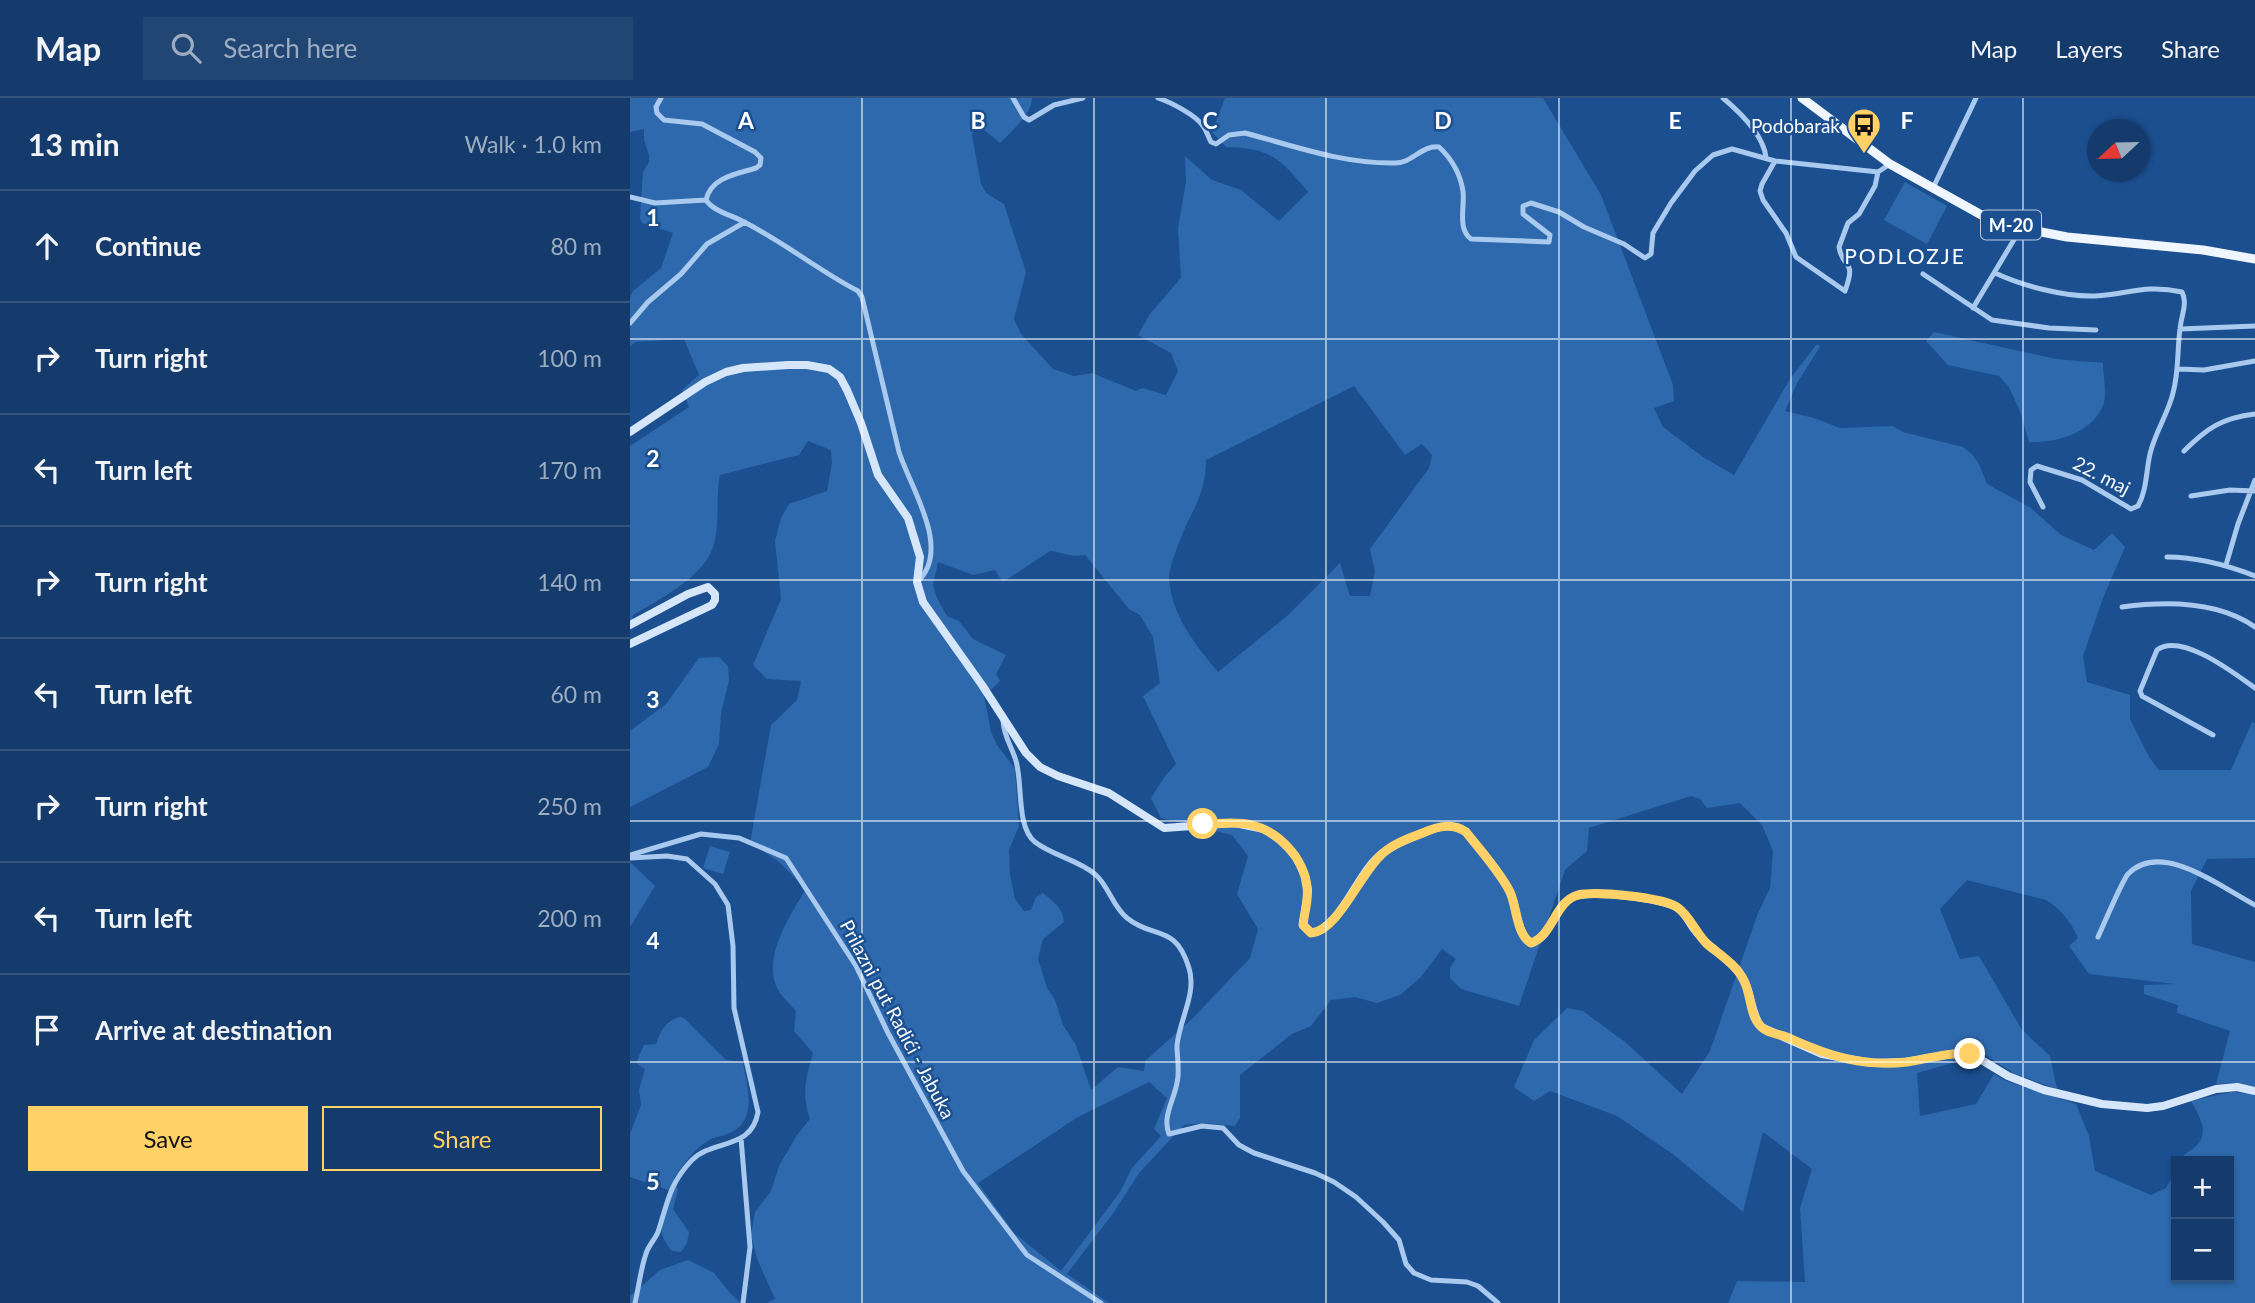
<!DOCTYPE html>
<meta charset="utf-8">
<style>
:root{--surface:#143b6b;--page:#214673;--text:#f1f3f6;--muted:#9dadc1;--line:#33557e;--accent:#ffd166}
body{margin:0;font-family:Lato,sans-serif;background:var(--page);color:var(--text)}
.controls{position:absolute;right:21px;bottom:21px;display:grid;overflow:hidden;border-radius:0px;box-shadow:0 2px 5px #0004}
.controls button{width:63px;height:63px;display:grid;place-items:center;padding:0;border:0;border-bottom:2px solid var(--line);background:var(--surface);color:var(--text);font:35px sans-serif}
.compass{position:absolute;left:1457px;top:21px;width:63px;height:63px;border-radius:50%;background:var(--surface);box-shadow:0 2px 5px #0004;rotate:248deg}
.stop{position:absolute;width:21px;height:21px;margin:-16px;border:5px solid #ffd166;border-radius:50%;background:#fff}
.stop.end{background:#ffd166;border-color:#fff;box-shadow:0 2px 7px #0008}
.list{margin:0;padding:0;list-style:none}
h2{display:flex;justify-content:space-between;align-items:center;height:91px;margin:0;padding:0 28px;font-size:30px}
h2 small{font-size:23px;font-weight:400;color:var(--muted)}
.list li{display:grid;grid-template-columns:46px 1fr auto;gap:21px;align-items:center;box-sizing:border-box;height:112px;padding:0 28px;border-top:2px solid var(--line)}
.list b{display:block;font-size:26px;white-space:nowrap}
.list em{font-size:23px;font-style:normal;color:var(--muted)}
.actions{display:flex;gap:14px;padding:21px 28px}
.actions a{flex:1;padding:16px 0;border:2px solid var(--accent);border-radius:0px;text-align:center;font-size:24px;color:var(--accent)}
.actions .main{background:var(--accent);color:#111}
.icon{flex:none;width:38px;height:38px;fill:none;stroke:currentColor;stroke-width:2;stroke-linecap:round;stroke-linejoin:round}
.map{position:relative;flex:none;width:1625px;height:1205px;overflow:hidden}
header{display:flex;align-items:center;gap:42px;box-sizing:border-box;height:98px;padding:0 35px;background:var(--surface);border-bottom:2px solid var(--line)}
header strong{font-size:33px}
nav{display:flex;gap:38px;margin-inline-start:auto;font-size:24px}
.search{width:490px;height:63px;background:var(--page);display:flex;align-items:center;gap:18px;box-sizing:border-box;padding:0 24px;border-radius:0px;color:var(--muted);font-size:26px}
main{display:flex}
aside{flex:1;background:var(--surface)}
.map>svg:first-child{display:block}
</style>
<header>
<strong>Map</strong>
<div class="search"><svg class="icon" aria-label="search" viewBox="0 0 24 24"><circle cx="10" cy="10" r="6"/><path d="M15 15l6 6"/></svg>Search here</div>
<nav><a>Map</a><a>Layers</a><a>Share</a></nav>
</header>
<main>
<aside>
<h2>13 min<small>Walk · 1.0 km</small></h2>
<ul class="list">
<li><svg class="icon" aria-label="ahead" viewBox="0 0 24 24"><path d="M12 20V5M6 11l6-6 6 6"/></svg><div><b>Continue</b></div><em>80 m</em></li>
<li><svg class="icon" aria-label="right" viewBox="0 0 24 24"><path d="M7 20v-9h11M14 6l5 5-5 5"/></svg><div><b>Turn right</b></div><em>100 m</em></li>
<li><svg class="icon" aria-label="left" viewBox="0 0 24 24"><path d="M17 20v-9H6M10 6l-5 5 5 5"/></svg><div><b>Turn left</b></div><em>170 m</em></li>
<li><svg class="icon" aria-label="right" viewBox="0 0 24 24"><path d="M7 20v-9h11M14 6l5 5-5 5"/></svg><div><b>Turn right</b></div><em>140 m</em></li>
<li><svg class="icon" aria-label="left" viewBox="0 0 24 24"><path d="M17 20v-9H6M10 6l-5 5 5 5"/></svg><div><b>Turn left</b></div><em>60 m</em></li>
<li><svg class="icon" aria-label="right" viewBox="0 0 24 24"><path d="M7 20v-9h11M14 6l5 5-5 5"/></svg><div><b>Turn right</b></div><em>250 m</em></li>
<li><svg class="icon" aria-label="left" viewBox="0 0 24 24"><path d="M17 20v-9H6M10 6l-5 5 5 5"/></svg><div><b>Turn left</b></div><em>200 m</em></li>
<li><svg class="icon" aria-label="arrive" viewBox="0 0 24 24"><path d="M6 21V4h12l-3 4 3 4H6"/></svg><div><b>Arrive at destination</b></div></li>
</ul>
<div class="actions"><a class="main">Save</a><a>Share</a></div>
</aside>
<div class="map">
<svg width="1625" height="1205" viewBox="0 0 1625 1205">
<rect width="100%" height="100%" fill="#1b4f8f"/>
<path fill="#2e69ad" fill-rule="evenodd" d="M0 0H402C402 16 381 34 370 45L346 25 342 37 351 86 356 95 374 106 396 174 384 221 391 236 423 271 444 278 462 275 506 293 512 290 536 297 548 273 541 255 508 237 520 216 551 180 548 130 556 84 555 58 582 82 611 92 649 123 678 94C651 61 641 50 596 49L582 34 595 0H913L971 97 1043 287 1044 303 1024 310 1033 329 1073 359 1104 377 1160 281 1187 246 1190 249 1167 285 1155 313 1184 320 1210 330 1263 328 1273 334 1333 349 1342 356 1349 366 1357 386 1401 410 1431 437 1464 452 1482 435 1495 449 1473 500 1453 558 1457 584 1500 597V621L1519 659 1529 672H1601L1622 624 1625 625V760L1577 761 1561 793 1562 846 1625 864V1205H1098L1107 1183 1175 1184 1170 1110 1182 1071 1133 1034 1113 1114 1044 1057 987 1018 920 993 904 1003 884 989 904 942 937 910 953 913 995 944 1052 996 1080 953 1128 815 1140 790 1143 753 1132 727 1110 705 1077 710 1070 701 1061 698 959 730 957 753 935 772 889 908 831 891 820 880V869L826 861 812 851 791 879 770 897 747 905 725 899 701 902 681 928 662 936 610 977V1020L605 1028 574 1025 554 1027 509 1075 484 1114 437 1176 479 1205H137L145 1201 127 1161 121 1136 125 1114 141 1093 149 1068 167 1037 180 1021C171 996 176 980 183 955L164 933 166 913C160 906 152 899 148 892 131 861 160 817 176 791L148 763 120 745 141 627 167 602 171 583 137 581 123 567 151 501 145 443 151 420 159 406 197 393 202 365 201 352 178 343 169 357 90 377C85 401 91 429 82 452 71 480 27 503 3 517L0 533V348L59 309 52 292 69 277 54 241 6 244 0 248V200L3 193 31 170 43 135 12 125 10 120 13 74 19 64V57L14 42V31L0 34ZM724 288 775 357 792 346 802 357 799 370 740 451 745 473 740 498H720L710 465 657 518 588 574C565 546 541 517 539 479 539 468 553 434 558 423 569 403 576 385 576 362ZM420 453C433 454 441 460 455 457L499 511 510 517 523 539 530 585 513 598 546 666 535 678 521 700 531 720 602 737 618 758 607 796 628 831 620 860 562 921 515 963 514 973 488 969 461 992 446 947 433 927 425 902 417 890 408 861 413 841 434 824C433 810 423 803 413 795L406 799 401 812 394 813 385 801 380 777 379 752 389 728 385 671 367 647 361 634 354 598 370 583 366 576 376 557 343 541 329 523 317 518 307 500 303 487 308 464 343 477 365 472 373 484ZM1337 782 1416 802C1432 812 1440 823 1448 840L1439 848 1459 876 1545 886 1514 887V896L1548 907 1547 915 1600 933 1586 986 1603 985 1620 988 1616 995 1601 994 1561 1003C1568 1016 1580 1033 1567 1047 1561 1054 1554 1054 1550 1063H1599V1179H1546V1072L1536 1090 1521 1097 1465 1073 1459 1038 1446 1006 1376 983 1364 976 1346 1006 1290 1018 1287 975 1337 961 1348 952 1383 975 1427 991 1420 958 1392 932 1349 858 1330 861 1310 811ZM519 984 537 1000 524 1031 531 1038 502 1070 490 1094 431 1173 384 1135 348 1085 448 1019Z
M1275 84 1317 108 1297 146 1254 122Z
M1304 234 1426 261 1473 265C1473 278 1478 300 1472 310 1459 336 1426 345 1399 344L1390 313 1379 289 1369 278 1318 267 1296 243Z
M89 559 98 568 99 583 91 615 89 646 78 669 0 709V633L36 606 69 560Z
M80 748 100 754 93 776 73 770Z
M0 764 25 788 0 829Z
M49 919 54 920 96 962 113 964C117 988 128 1020 102 1034 96 1038 88 1038 81 1041 64 1050 55 1065 44 1080L48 1092 43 1111 59 1134 57 1145 51 1154 42 1153C23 1131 33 1117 41 1093L0 1079V1036L11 1007 9 992 15 971 6 965 14 947 26 946C31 932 35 924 49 919Z
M58 1162 84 1175 101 1196 111 1205H0V1198L30 1172Z"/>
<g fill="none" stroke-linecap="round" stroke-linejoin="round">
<path stroke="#a9c9ee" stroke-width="5" d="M31 0 26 9 27 15 34 22 72 26 125 54 131 60 130 67 126 70C107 76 81 79 76 102 84 114 102 117 114 124 154 144 189 173 228 193L232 199 269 354C280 389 323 452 287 484
M383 0 394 19 399 22 424 7 453 0
M528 0C540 4 566 17 573 28 577 33 578 39 581 44L586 46 599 37 615 35C664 48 713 66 765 65 783 65 791 47 809 49 822 61 830 75 833 93 835 108 827 131 841 141L919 144 920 137 893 116V108L901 105 929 114 954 129 994 146 1015 160 1021 156 1023 135 1041 105 1065 73 1083 57 1102 51 1145 63 1248 74 1260 66
M1093 0C1111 15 1133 36 1136 59
M1145 63 1132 86 1130 93 1133 102 1156 135 1166 159 1215 193C1227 159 1213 173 1209 149L1218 125 1229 116 1245 88 1248 74
M1303 90 1346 0
M0 99 25 105 76 102
M1365 175C1393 188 1435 199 1465 198 1499 196 1515 186 1552 194 1558 205 1551 218 1550 231 1547 253 1549 273 1543 295 1538 316 1525 334 1520 356 1516 373 1517 392 1508 408L1501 411 1452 382 1407 368 1401 372 1400 384 1413 409
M1293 176 1362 222 1419 230 1466 232
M1343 210 1391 130
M0 225 18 204 51 176 77 146 115 124
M1550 231 1625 228
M1549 271 1574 272 1625 263
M1554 353C1577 330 1592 320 1625 316
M1561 398 1600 392 1625 393
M1537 459C1567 459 1597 467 1625 478
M1596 467 1608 426 1625 382
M1492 509C1536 503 1588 503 1625 529
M373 623C374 639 382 649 386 663 393 686 386 729 405 744 423 758 449 762 466 777 479 789 483 809 497 820 524 842 545 825 559 870 567 896 549 922 547 948 547 960 550 973 547 985 544 1002 532 1019 539 1036L572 1028 593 1030 609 1047 624 1055 685 1075 704 1084 726 1099 753 1124 769 1142 776 1166 784 1175 801 1182 837 1184 848 1188 868 1205
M1583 637 1512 598 1510 593 1527 552C1551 534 1604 575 1625 590
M0 757 71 736 109 740 156 760 226 868 258 935 333 1073 397 1157 471 1205
M0 760 37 758 57 761 85 786 98 807 103 848 104 910 128 1014C122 1052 83 1041 62 1062 39 1086 38 1104 28 1134 25 1141 20 1146 17 1153 11 1168 9 1188 5 1205
M1468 839C1474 826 1492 783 1498 776 1532 741 1593 791 1625 807
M111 1040 120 1149 113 1205"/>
<path stroke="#d6e6fa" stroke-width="8" d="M0 334 75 284 96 274 113 270 158 267H177L199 271 210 279 217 292 231 325 248 377 278 420 290 459 287 484 293 504 352 587 396 655 410 669 428 678 479 695 534 730 605 725 634 731 649 741 665 757 675 777 678 792 673 827 681 835C707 833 726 781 744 763 758 748 776 742 795 734 809 728 823 725 836 734 849 750 876 781 882 799 887 813 888 837 901 845 922 839 924 808 943 799 959 791 1033 800 1048 810 1055 815 1059 824 1064 831 1077 850 1101 860 1113 880 1122 895 1120 914 1131 929L1192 956 1242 965 1275 964 1327 955H1340L1378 978 1414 992 1472 1006 1517 1010 1533 1008 1586 991 1607 989 1625 993
M0 527 58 496 78 489 85 496V502L82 507 0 546"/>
<path stroke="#f0f6ff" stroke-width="9" d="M1172 0 1260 66 1355 119 1391 130 1437 139 1573 152 1625 161"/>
</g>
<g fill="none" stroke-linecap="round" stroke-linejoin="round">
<path stroke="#ffd166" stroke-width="9" d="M573 726C589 726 606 723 622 727 650 734 674 761 677 789 679 803 674 815 673 827L681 835C708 833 731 774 752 756 764 745 780 740 795 734 809 728 823 725 836 734 850 752 870 774 880 794 887 809 886 836 901 845 923 838 925 803 948 797 966 793 1031 799 1047 809 1060 818 1066 835 1077 846 1090 857 1107 867 1114 883 1122 898 1119 921 1134 931 1141 936 1151 936 1159 940 1199 958 1232 969 1277 964 1298 961 1318 954 1340 956"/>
</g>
<path fill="none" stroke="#fff" stroke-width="2" stroke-opacity="0.55" d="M232 0V1205M464 0V1205M696 0V1205M929 0V1205M1161 0V1205M1393 0V1205M0 241H1625M0 482H1625M0 723H1625M0 964H1625"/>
<defs>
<g id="bus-pin" transform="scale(1.75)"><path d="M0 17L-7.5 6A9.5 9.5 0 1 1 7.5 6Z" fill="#ffd166" stroke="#1b4f8f"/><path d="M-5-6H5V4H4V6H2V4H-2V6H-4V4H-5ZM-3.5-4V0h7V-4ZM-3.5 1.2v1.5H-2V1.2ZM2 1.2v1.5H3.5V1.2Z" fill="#111"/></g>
</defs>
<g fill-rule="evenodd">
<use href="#bus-pin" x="1234" y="27"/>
</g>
<g text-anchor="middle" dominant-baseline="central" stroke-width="5" stroke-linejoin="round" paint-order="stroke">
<rect fill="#1b4f8f" stroke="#bbcadd" stroke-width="2" x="1351" y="112.5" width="60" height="29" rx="5"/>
<g font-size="18" font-weight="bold" fill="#fff">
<text x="1381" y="127">M-20</text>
</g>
<g font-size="19" fill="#fff" stroke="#1b4f8f" text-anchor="end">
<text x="1210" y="27">Podobarak</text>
</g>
<g font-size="19" fill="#fff" stroke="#1b4f8f">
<text transform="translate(1472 377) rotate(27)">22. maj</text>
<text transform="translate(268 921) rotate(62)">Prilazni put Radići - Jabuka</text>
</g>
<g font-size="21" letter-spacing="2" fill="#fff" stroke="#1b4f8f">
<text x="1275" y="157">PODLOZJE</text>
</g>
</g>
<g font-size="23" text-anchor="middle" font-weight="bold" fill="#fff" stroke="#1b4f8f" stroke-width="5" stroke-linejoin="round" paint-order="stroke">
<text x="116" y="31">A</text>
<text x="348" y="31">B</text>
<text x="580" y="31">C</text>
<text x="813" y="31">D</text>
<text x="1045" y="31">E</text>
<text x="1277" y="31">F</text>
<text x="23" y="128">1</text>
<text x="23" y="369">2</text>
<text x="23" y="610">3</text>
<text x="23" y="851">4</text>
<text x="23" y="1092">5</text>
</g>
</svg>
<div class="controls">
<button>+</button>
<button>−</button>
</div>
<svg class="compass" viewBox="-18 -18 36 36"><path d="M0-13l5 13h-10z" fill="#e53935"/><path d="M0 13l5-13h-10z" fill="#9dadc1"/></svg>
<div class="stop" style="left:573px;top:726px"></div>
<div class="stop end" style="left:1340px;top:956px"></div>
</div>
</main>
